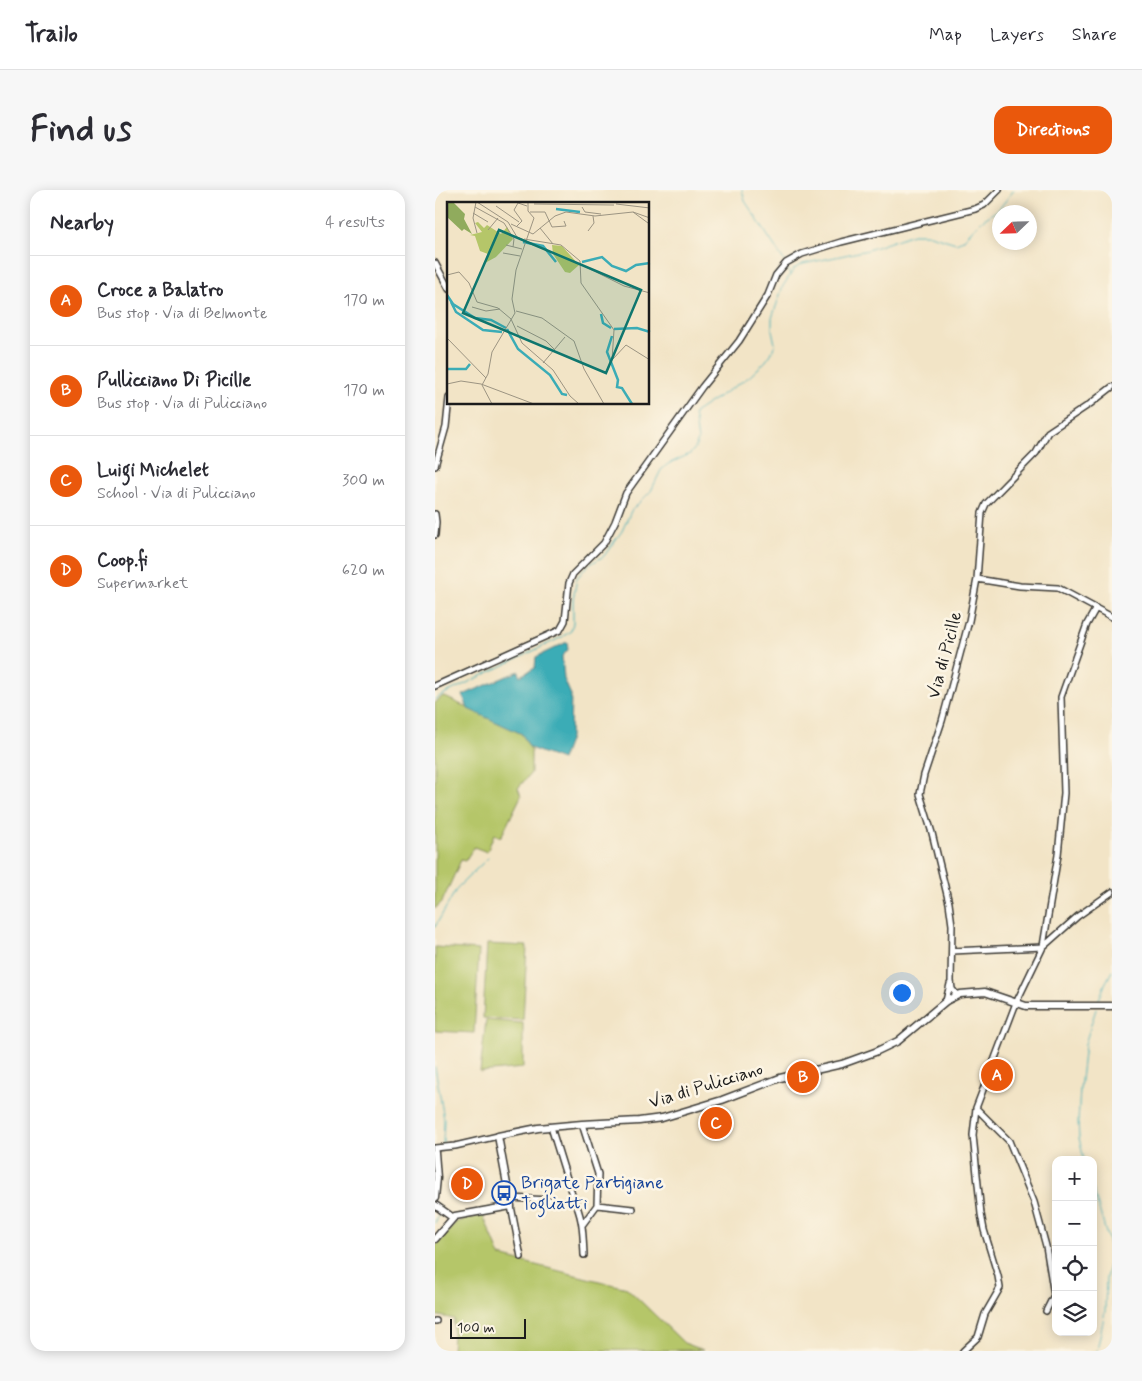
<!DOCTYPE html>
<meta charset="utf-8">
<style>
:root{--surface:#fff;--page:#f7f7f7;--text:#2b2b33;--muted:#7c7c81;--line:#e1e1e2;--accent:#ea580c}
body{margin:0;font-family:Mynerve,sans-serif;background:var(--page);color:var(--text)}
.controls{position:absolute;right:15px;bottom:15px;display:grid;overflow:hidden;border-radius:10px;box-shadow:0 2px 12px #0003}
.controls button{width:45px;height:45px;display:grid;place-items:center;padding:0;border:0;border-bottom:1px solid var(--line);background:var(--surface);color:var(--text);font:25px sans-serif}
.compass{position:absolute;left:557px;top:15px;width:45px;height:45px;border-radius:50%;background:var(--surface);box-shadow:0 2px 12px #0003;rotate:247deg}
.scale{position:absolute;left:15px;bottom:12px;width:76px;box-sizing:border-box;padding-left:5px;border:2px solid #1c1c1c;border-top:0;font-size:14px;line-height:18px;white-space:nowrap;color:#1c1c1c;-webkit-text-stroke:4px #fcf5e5;paint-order:stroke}
.you{position:absolute;left:466px;top:802px;width:18px;height:18px;margin:-12px;border:4px solid #fff;border-radius:50%;background:#1a73e8;box-shadow:0 0 0 8px #1a73e833}
.badge{display:grid;place-items:center;width:32px;height:32px;border-radius:50%;background:var(--accent);color:#fff;font-size:16px;font-weight:700}
.pin{position:absolute;translate:-50% -50%;border:2px solid #fff;box-shadow:0 1px 5px #0006}
.list{margin:0;padding:0;list-style:none}
h2{display:flex;justify-content:space-between;align-items:center;height:65px;margin:0;padding:0 20px;font-size:21px}
h2 small{font-size:16px;font-weight:400;color:var(--muted)}
.list li{display:grid;grid-template-columns:32px 1fr auto;gap:15px;align-items:center;box-sizing:border-box;height:90px;padding:0 20px;border-top:1px solid var(--line)}
.list b{display:block;font-size:19px;white-space:nowrap}
.list p{margin:0;font-size:16px;white-space:nowrap;color:var(--muted)}
.list em{font-size:16px;font-style:normal;color:var(--muted)}
.icon{flex:none;width:28px;height:28px;fill:none;stroke:currentColor;stroke-width:2;stroke-linecap:round;stroke-linejoin:round}
.map{position:relative;flex:none;width:677px;height:1161px;overflow:hidden;border-radius:15px}
header{display:flex;align-items:center;gap:30px;box-sizing:border-box;height:70px;padding:0 25px;background:var(--surface);border-bottom:1px solid var(--line)}
header strong{font-size:24px}
nav{display:flex;gap:28px;margin-inline-start:auto;font-size:18px}
.intro{display:flex;align-items:center;justify-content:space-between;box-sizing:border-box;height:120px;padding:0 30px}
h1{margin:0;font-size:35px}
.button{padding:12px 22px;border-radius:15px;background:var(--accent);color:#fff;font-size:18px;font-weight:700}
main{display:flex;gap:30px;padding:0 30px}
aside{flex:1;background:var(--surface);border-radius:15px;box-shadow:0 2px 12px #0003}
.map>svg:first-child{display:block}
</style>
<header>
<strong>Trailo</strong>
<nav><a>Map</a><a>Layers</a><a>Share</a></nav>
</header>
<div class="intro"><h1>Find us</h1><a class="button">Directions</a></div>
<main>
<aside>
<h2>Nearby<small>4 results</small></h2>
<ul class="list">
<li><span class="badge">A</span><div><b>Croce a Balatro</b><p>Bus stop · Via di Belmonte</p></div><em>170 m</em></li>
<li><span class="badge">B</span><div><b>Pullicciano Di Picille</b><p>Bus stop · Via di Pulicciano</p></div><em>170 m</em></li>
<li><span class="badge">C</span><div><b>Luigi Michelet</b><p>School · Via di Pulicciano</p></div><em>300 m</em></li>
<li><span class="badge">D</span><div><b>Coop.fi</b><p>Supermarket</p></div><em>620 m</em></li>
</ul>
</aside>
<div class="map">
<svg width="677" height="1161" viewBox="0 0 677 1161">
<rect width="100%" height="100%" fill="#fcf5e5"/>
<filter id="ink" filterUnits="userSpaceOnUse"><feTurbulence type="fractalNoise" baseFrequency=".02" numOctaves="2"/><feDisplacementMap in="SourceGraphic" scale="10" xChannelSelector="R" yChannelSelector="G"/><feConvolveMatrix kernelMatrix="1 2 1 2 8 2 1 2 1" color-interpolation-filters="sRGB"/></filter>
<filter id="wash" filterUnits="userSpaceOnUse"><feTurbulence type="fractalNoise" baseFrequency=".0096" numOctaves="4" result="noise"/><feDisplacementMap in="SourceGraphic" scale="20" xChannelSelector="R" yChannelSelector="G"/><feGaussianBlur stdDeviation="1.12" result="paint"/><feColorMatrix in="noise" values="0 0 0 0 0 0 0 0 0 0 0 0 0 0 0 0 0 1.4 0 .05"/><feComposite in="paint" operator="in"/></filter>
<g filter="url(#wash)">
<rect width="100%" height="100%" fill="#f2e4c6"/>
<path fill="#b5c669" stroke="#687142" d="M8 506 87 544 96 560V583L83 598 86 606 66 647 59 644 52 662 39 657 30 671 26 670 7 712 0 719V513Z
M52 754 92 756 88 830 48 828Z
M0 757 44 760 39 843 0 841Z
M51 830 88 833V878L45 882Z
M48 1025 65 1066 192 1098 249 1153 268 1160 17 1161 19 1129 0 1125V1057L21 1032Z"/>
<path fill="#3bacb6" stroke="#2c6469" d="M132 452 133 460 127 466 129 489 136 505 135 548 127 570 95 558 87 544 33 519 28 505 84 481 85 486 100 478 101 467Z"/>
<g fill="none" stroke-linecap="round" stroke-linejoin="round">
<path stroke="#3bacb6" stroke-width="1" d="M307 0 310 11 350 72
M351 76 355 85
M0 510 5 506 127 447 136 441 138 433V410L142 388 152 376 169 366 187 341 196 321 216 301 226 280 233 274 255 264 260 258 263 250 259 223 314 187 330 172 336 164 340 154 337 140V128L348 96 359 79 368 74 433 60 478 44H492L521 53 528 50 545 32 564 19 579 0
M0 737 22 698 53 668
M663 812 670 794 677 781
M0 877 9 929 8 955
M649 970 644 948 643 932 645 899 650 854 661 819
M658 999 677 1063
M0 1033 4 1023
M662 1161 670 1121 671 1088 677 1065"/>
</g>
</g>
<g filter="url(#ink)">
<g fill="none" stroke-linecap="round" stroke-linejoin="round">
<g stroke="#3c3a36" stroke-width="8">
<path id="minor" d="M0 73 14 99
M0 276 11 237 14 208
M0 324 1 332 0 345
M542 389 585 396 623 398 677 427
M0 496 125 440 130 431 134 393 138 384 169 353 180 332 191 303 267 197 304 151 333 105 341 85 351 73 367 64 406 52 540 19 549 15 564 0
M608 756 623 665 629 603 626 507 652 434 661 418
M517 761 608 757
M522 805 517 799 516 791 517 735 514 713 497 643 485 604 489 585 507 531 534 431 542 389 547 323 551 314 601 263 613 242 655 214 677 197
M511 811 515 794
M541 918 574 951 599 1012 611 1056 619 1105 611 1121
M147 934 163 984 162 1015 148 1034
M116 937 138 1008C148 1026 148 1044 149 1065
M0 958 20 956 63 946
M74 1008 115 1010
M162 1015 198 1019
M76 1016 86 1067
M0 1131H1
M528 1161 543 1147 550 1124 565 1098 563 1086 549 1040 546 1024 538 945 541 918 581 813 608 757 643 726 677 702"/>
</g>
<g stroke="#3c3a36" stroke-width="9">
<path id="tertiary" d="M0 962 2 988 0 1008
M0 1015 17 1027
M0 1049 20 1026 76 1016 63 946 103 938 147 934 204 931 227 928 287 910 345 888 407 874 440 862 463 851 511 811 525 804 550 802 591 816H677"/>
</g>
<use href="#minor" stroke="#fff" stroke-width="5"/>
<use href="#tertiary" stroke="#fff" stroke-width="6"/>
</g>
</g>
<defs>
<g id="bus-ring" transform="scale(1.25)"><circle r="9.5" fill="#fcf5e5" stroke="#1a4fb4" stroke-width="1.5"/><path d="M-5-6H5V4H4V6H2V4H-2V6H-4V4H-5ZM-3.5-4V0h7V-4ZM-3.5 1.2v1.5H-2V1.2ZM2 1.2v1.5H3.5V1.2Z" fill="#1a4fb4"/></g>
</defs>
<g fill-rule="evenodd">
<use href="#bus-ring" x="69" y="1003"/>
</g>
<g text-anchor="middle" dominant-baseline="central" stroke-width="5" stroke-linejoin="round" paint-order="stroke">
<g font-size="18" fill="#1c1c1c" stroke="#fcf5e5">
<text transform="translate(510 465) rotate(-75)">Via di Picille</text>
<text transform="translate(271 896) rotate(-17)">Via di Pulicciano</text>
</g>
<g font-size="18" fill="#164399" stroke="#fcf5e5" text-anchor="start">
<text x="86" y="993">Brigate Partigiane<tspan x="86" dy="21">Togliatti</tspan></text>
</g>
</g>
<g transform="translate(12 12)">
<rect width="202" height="202" fill="#f2e4c6"/>
<path d="M31 20 37 26 40 23 54 32 60 25 66 37 49 55 38 61 41 52 33 49 28 34 23 33 35 30 28 21ZM105 43 115 44 132 63 123 71 118 70 106 52Z" fill="#b5c669"/>
<path d="M0 0H6L18 12 17 17 25 32 17 27 15 29 0 15Z" fill="#90ab5d"/>
<path fill="none" stroke="#3bacb6" stroke-width="2.5" d="M109 7 133 10M76 40 96 44 109 60M135 60 155 55 165 64 179 69 189 63 203 61M0 93 6 102 28 116 44 118 59 126M4 100 9 110 36 128 55 130M154 112 156 121 164 126M60 127 71 147 103 173 115 192 120 193M167 127 190 126 203 130M165 134 160 150 171 178 170 185 175 186 185 202M0 167H19L23 162"/>
<path fill="none" stroke="#9c9482" stroke-width="1" d="M29 0 26 16 30 31M30 0 61 20 70 35 77 38M87 2 167 3M169 2 203 6M49 4 72 20M28 5 57 21 67 37 66 45M135 5 138 10 154 12M83 10H98L105 25 119 24 117 19M186 10 201 21M26 11 41 20M64 22 86 32 108 14 119 10 148 14 186 10 203 16M69 25 75 19 67 8 71 1 80 4M93 26 106 42M41 28 51 16M141 29 147 21 146 14M77 37 114 43 133 59 134 81 167 128 165 158 179 143 203 158M59 43 75 47M56 51 73 54M133 62 177 84 203 91M0 73 12 70 22 81 30 100 51 106 64 117 75 141 106 168 123 194 132 202M25 105 39 109 53 107M69 109 95 116 127 139 137 167 157 202M70 124 99 139 108 148M0 136 39 176M96 161 118 135M0 182 14 179 34 182 87 202M45 202 35 183 41 172 45 150 68 111 65 97 69 68 87 16 81 9V0"/>
<path fill="#0f766e" fill-opacity="0.15" stroke="#0f766e" stroke-width="2.5" d="M52 28 194 88 159 171 16 111Z"/>
<rect width="202" height="202" fill="none" stroke="#1c1c1c" stroke-width="2.5"/>
</g>
</svg>
<div class="controls">
<button>+</button>
<button>−</button>
<button><svg class="icon" aria-label="locate" viewBox="0 0 24 24"><circle cx="12" cy="12" r="6"/><path d="M12 2v4M12 18v4M2 12h4M18 12h4"/></svg></button>
<button><svg class="icon" aria-label="layers" viewBox="0 0 24 24"><path d="M12 4l9 5-9 5-9-5zM3 14l9 5 9-5"/></svg></button>
</div>
<svg class="compass" viewBox="-18 -18 36 36"><path d="M0-13l5 13h-10z" fill="#e53935"/><path d="M0 13l5-13h-10z" fill="#7c7c81"/></svg>
<div class="scale">100 m</div>
<div class="you"></div>
<div class="pin badge" style="left:562px;top:885px">A</div>
<div class="pin badge" style="left:368px;top:887px">B</div>
<div class="pin badge" style="left:281px;top:933px">C</div>
<div class="pin badge" style="left:32px;top:994px">D</div>
</div>
</main>
